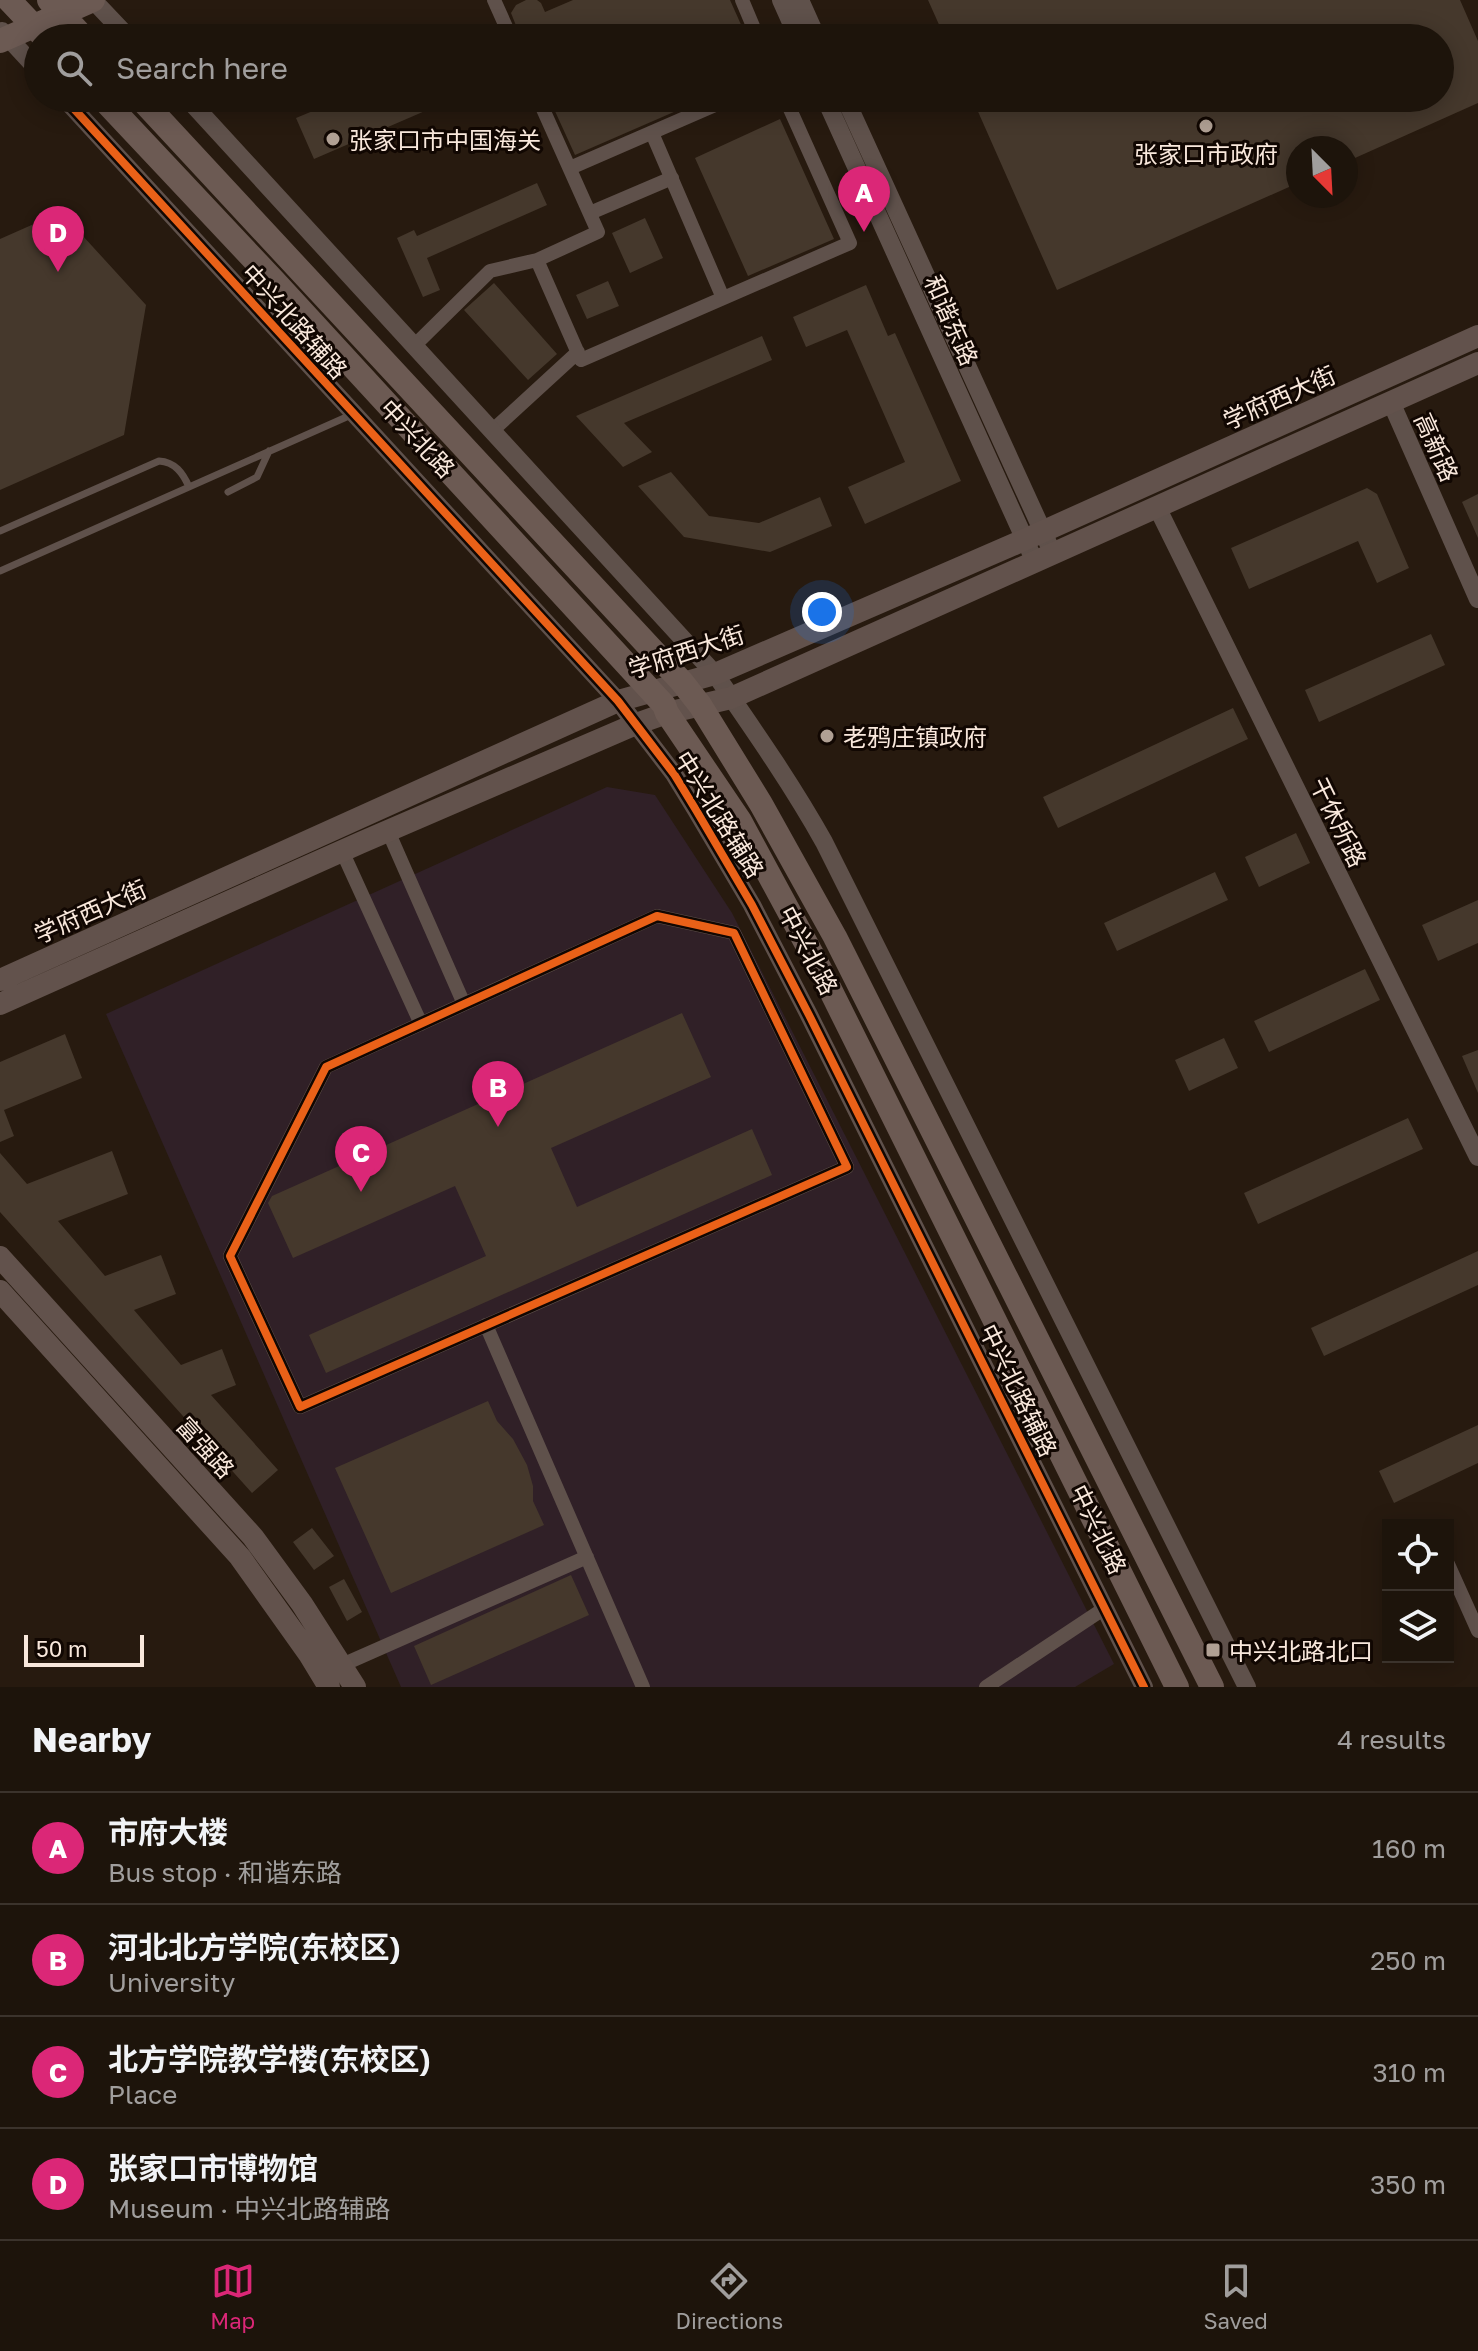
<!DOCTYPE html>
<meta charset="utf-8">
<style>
:root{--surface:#1d140b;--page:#2a2119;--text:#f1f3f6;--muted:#a09e9d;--line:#3b332c;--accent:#db2777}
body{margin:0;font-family:"Golos Text","Noto Sans SC",sans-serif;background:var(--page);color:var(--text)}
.controls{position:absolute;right:24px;bottom:24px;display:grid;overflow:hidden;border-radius:0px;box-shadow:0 4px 20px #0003}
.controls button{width:72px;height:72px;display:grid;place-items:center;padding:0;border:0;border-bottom:2px solid var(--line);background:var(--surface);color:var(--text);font:40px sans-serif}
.compass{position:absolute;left:1286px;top:136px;width:72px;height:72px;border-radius:50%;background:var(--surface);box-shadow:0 4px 20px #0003;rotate:156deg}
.scale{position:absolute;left:24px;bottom:20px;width:120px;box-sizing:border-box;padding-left:8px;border:4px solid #f9e8dc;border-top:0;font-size:22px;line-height:28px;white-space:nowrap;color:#f9e8dc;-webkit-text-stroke:6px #110702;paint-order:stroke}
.you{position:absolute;left:822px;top:612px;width:28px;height:28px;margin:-20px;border:6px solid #fff;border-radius:50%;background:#1a73e8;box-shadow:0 0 0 12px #1a73e833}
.badge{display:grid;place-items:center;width:52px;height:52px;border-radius:50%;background:var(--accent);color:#fff;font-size:26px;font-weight:700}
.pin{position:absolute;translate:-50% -66px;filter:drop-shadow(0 2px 4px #0008)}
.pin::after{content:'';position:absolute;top:42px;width:28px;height:24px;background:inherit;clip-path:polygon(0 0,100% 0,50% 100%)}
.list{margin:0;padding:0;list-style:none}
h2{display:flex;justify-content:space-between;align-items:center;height:104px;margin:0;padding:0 32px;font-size:34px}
h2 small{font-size:26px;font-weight:400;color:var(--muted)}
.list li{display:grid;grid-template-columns:52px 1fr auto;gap:24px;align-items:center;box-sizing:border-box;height:112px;padding:0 32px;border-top:2px solid var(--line)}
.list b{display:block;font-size:30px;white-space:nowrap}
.list p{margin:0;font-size:26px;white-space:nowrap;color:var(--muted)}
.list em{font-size:26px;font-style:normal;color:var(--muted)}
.icon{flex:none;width:44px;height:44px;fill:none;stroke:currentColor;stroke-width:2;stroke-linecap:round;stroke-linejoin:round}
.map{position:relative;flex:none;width:1478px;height:1687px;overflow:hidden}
.search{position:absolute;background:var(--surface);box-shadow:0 4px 20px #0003;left:24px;right:24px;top:24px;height:88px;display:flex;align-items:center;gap:20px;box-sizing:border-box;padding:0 28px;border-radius:44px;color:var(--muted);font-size:30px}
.sheet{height:552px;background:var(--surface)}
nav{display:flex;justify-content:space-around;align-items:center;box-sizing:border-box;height:112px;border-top:2px solid var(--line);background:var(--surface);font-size:22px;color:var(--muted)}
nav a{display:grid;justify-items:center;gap:4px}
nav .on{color:var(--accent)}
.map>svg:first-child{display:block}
</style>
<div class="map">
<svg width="1478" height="1687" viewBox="0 0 1478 1687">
<rect width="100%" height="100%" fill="#271a0f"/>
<path fill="#302027" d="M607 787 655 795 732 913 1114 1664 1075 1687H401L106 1014Z"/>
<path fill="#45382c" d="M526 0H537L541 3 545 12 573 0H730L747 38H521L511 13 516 5Z
M928 0H1460L1478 41V103L1346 162V148H1298V183L1057 290 972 98H1440V38H945Z
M344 98H455L314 159 296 118Z
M549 98H706L575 155Z
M780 119 834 239 748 276 695 158Z
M537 183 547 205 427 258 440 290 423 297 397 238 414 230 417 236Z
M61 212 146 305 124 435 0 490V239Z
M645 218 663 258 630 273 612 233Z
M608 281 619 306 587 319 576 295Z
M494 283 557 354 528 380 464 310Z
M866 285 888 336 895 333 961 481 865 524 848 487 905 462 847 330 806 347 793 317Z
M762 336 772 360 624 423 652 452 623 467 576 416Z
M671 472 709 516 759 523 820 497 832 526 770 552 684 537 638 486Z
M1367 488 1377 494 1409 568 1377 583 1358 541 1249 589 1231 548Z
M1478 494V538L1462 502Z
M1431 634 1445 665 1319 722 1305 690Z
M1233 708 1248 739 1058 828 1043 797Z
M1296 833 1310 863 1259 887 1245 857Z
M1215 872 1228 900 1117 951 1104 923Z
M1478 900V943L1438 961 1422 925Z
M1365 969 1380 1000 1269 1052 1254 1021Z
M682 1013 711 1077 551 1148 577 1207 752 1129 772 1175 326 1373 309 1335 486 1256 455 1186 293 1258 268 1203 272 1196Z
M65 1034 82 1078 4 1110 14 1136 0 1142V1062Z
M1224 1038 1238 1068 1189 1091 1175 1060Z
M1478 1050V1093L1462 1056Z
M1408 1118 1423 1149 1258 1224 1244 1193Z
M112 1151 128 1194 58 1221 105 1276 161 1255 176 1294 134 1310 181 1365 222 1349 236 1385 211 1395 278 1470 252 1493 0 1212V1153L27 1184Z
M1478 1251V1285L1324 1356 1311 1328Z
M488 1401 497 1421 513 1439 527 1465 533 1486V1501L544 1525 391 1593 335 1468Z
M1478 1425V1463L1394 1503 1379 1471Z
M312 1528 334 1556 314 1570 293 1542Z
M571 1575 589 1615 431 1685 414 1646Z
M344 1579 362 1612 347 1621 329 1587Z"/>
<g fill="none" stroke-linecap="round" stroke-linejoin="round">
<path stroke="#5f514b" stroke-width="7" d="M228 492 257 477 269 451
M0 531 159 461C175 462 183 473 189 487
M0 571 351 415"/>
<path stroke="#5f514b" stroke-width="14" d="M494 0 511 38
M742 0 758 38
M652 133 723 298
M570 168 731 98
M590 213 672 178
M537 260 581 360 850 243 785 98
M415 345 490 271 537 260 598 232 538 98
M493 430 578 352
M388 831 464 1004
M342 851 421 1024
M657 916 734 933 847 1167 300 1407 230 1256 326 1067Z
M486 1325 643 1687
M1448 1564 1478 1631
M342 1665 587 1557
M986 1687 1105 1608"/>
<path stroke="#5f514b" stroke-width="18" d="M93 0 129 38
M781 0 798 38
M800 0 817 38
M2 31 38 70
M64 98 618 701 674 774 696 810 752 905 809 1015 1144 1687
M187 98 715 674C753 729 791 783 824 842L1247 1687
M825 98 1035 562
M845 98 1053 554
M1391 402 1478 599
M1157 507 1478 1157"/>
<path stroke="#62524c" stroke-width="22" d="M0 980 618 701 715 674 1024 540 1478 336
M0 1004 360 843 636 724 667 713 731 698 1478 363
M0 1257 253 1537 302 1604 355 1687
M0 1291 240 1557 309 1654 329 1687"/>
<path stroke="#6c5a53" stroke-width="24" d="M9 0 43 36
M49 0 84 38
M0 41 93 0
M102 98 275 282 664 705 667 713 740 821 820 969 1177 1687
M140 98 682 682 700 705 761 804 835 937 1212 1687"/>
<g stroke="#110702" stroke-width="13">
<path id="cycleway" d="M64 98 618 701 674 774 696 810 752 905 809 1015 1144 1687
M657 916 734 933 847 1167 300 1407 230 1256 326 1067Z"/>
</g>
<use href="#cycleway" stroke="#ea6118" stroke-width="8"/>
</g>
<g fill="#b0a094" stroke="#110702" stroke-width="3">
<circle cx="1206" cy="126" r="8"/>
<circle cx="333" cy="139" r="8"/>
<circle cx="827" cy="736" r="8"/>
<rect x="1205" y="1642" width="16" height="16" rx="4"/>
</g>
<g text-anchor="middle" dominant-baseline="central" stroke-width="6" stroke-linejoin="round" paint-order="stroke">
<g font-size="24" fill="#f9e8dc" stroke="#110702" text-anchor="start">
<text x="349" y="139">张家口市中国海关</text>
<text x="1206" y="153" text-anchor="middle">张家口市政府</text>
<text x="843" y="736">老鸦庄镇政府</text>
<text x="1229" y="1650">中兴北路北口</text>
</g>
<g font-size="24" fill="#f9e8dc" stroke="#110702">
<text transform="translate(952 320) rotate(66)">和谐东路</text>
<text transform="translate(295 321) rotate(48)">中兴北路辅路</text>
<text transform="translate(1279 397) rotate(-24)">学府西大街</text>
<text transform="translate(418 438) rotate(47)">中兴北路</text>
<text transform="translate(1437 447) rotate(66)">高新路</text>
<text transform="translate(686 651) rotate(-18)">学府西大街</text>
<text transform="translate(720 814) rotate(58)">中兴北路辅路</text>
<text transform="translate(1339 822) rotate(64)">干休所路</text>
<text transform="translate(90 911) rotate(-24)">学府西大街</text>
<text transform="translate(809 950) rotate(62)">中兴北路</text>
<text transform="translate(1019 1390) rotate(64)">中兴北路辅路</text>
<text transform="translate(206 1447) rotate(48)">富强路</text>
<text transform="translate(1099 1529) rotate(64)">中兴北路</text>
</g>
</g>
</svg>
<div class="controls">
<button><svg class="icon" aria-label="locate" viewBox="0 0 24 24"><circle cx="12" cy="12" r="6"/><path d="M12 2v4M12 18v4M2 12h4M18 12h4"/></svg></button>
<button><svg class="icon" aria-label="layers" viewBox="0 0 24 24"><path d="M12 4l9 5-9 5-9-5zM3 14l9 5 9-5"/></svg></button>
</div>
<svg class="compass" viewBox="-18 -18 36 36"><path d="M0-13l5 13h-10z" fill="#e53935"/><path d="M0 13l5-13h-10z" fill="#a09e9d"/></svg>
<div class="scale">50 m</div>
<div class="you"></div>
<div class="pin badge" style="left:864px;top:232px">A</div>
<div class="pin badge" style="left:498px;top:1127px">B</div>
<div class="pin badge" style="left:361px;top:1192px">C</div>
<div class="pin badge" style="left:58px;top:272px">D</div>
<div class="search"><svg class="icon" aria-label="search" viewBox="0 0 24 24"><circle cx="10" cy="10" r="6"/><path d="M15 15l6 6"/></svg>Search here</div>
</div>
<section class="sheet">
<h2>Nearby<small>4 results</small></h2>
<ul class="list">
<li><span class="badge">A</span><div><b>市府大楼</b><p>Bus stop · 和谐东路</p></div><em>160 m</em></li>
<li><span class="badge">B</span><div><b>河北北方学院(东校区)</b><p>University</p></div><em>250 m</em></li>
<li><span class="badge">C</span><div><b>北方学院教学楼(东校区)</b><p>Place</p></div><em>310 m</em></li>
<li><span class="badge">D</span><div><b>张家口市博物馆</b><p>Museum · 中兴北路辅路</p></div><em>350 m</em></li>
</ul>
</section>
<nav>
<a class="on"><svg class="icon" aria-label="map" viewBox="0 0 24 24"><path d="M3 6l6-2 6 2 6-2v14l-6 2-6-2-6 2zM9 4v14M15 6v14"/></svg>Map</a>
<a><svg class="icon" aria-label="directions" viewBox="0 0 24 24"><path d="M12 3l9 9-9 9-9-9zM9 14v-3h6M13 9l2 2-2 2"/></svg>Directions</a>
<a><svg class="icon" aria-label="saved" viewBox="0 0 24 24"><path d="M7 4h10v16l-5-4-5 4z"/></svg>Saved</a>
</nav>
